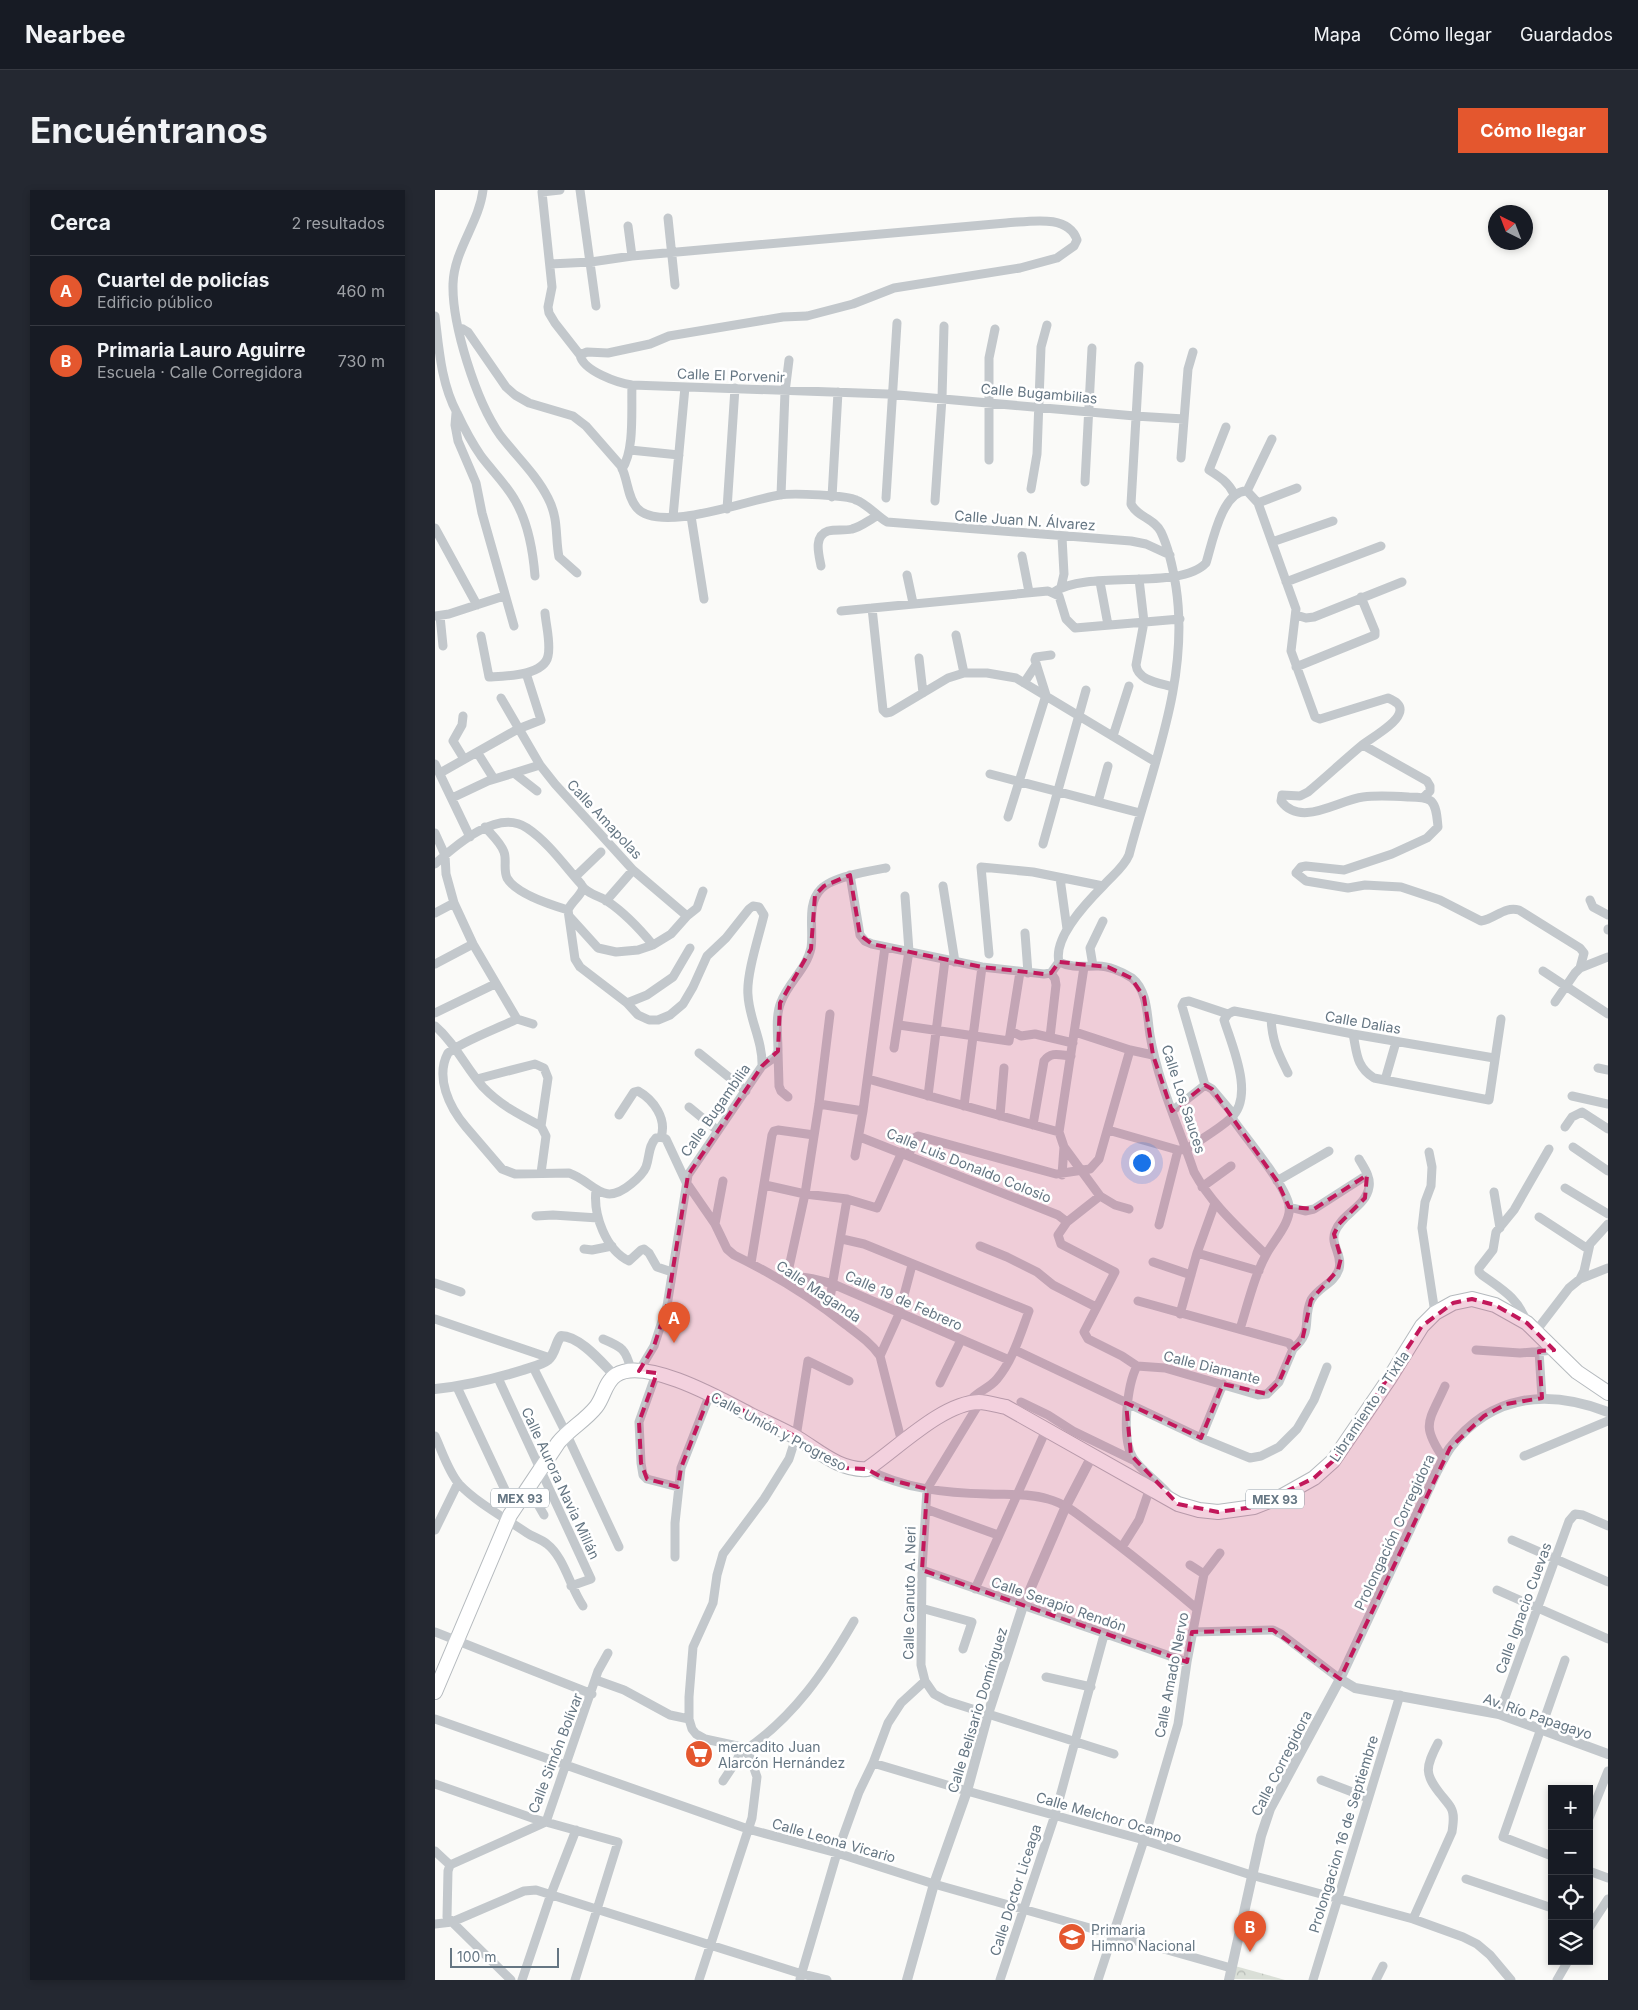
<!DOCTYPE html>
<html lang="es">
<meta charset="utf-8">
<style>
:root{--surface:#171b24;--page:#242831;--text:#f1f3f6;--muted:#9ea1a6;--line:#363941;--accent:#e4572e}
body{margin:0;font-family:Inter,sans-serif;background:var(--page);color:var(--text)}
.controls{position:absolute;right:15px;bottom:15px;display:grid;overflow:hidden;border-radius:0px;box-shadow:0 2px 8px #0003}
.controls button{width:45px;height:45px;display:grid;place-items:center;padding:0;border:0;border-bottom:1px solid var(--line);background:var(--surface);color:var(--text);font:25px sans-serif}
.compass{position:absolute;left:1053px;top:15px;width:45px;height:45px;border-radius:50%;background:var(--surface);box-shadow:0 2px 8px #0003;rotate:318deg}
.scale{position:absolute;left:15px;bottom:12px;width:109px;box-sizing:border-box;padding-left:5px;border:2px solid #657683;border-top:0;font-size:14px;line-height:18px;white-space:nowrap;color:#657683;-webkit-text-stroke:4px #fff;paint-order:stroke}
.you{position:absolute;left:706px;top:972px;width:18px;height:18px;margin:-12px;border:4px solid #fff;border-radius:50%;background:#1a73e8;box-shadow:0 0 0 8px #1a73e833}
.badge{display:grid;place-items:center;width:32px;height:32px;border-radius:50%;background:var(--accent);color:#fff;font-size:16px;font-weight:700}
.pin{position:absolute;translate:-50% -41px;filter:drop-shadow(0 1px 2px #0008)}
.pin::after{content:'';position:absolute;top:26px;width:18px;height:15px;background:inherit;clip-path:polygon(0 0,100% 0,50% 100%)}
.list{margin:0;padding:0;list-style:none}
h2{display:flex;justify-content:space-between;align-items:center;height:65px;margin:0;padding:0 20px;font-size:21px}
h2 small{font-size:16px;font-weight:400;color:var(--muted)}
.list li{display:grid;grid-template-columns:32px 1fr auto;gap:15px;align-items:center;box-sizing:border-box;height:70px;padding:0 20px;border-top:1px solid var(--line)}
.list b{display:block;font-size:19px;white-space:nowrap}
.list p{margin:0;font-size:16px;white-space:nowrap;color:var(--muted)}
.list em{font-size:16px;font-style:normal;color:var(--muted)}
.icon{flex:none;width:28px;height:28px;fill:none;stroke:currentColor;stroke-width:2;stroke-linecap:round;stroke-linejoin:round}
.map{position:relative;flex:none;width:1173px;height:1790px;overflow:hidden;border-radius:0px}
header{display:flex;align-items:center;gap:30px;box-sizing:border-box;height:70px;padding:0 25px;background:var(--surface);border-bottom:1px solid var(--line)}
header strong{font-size:24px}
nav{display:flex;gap:28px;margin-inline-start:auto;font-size:18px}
.intro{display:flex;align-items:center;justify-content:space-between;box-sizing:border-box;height:120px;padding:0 30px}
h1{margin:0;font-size:35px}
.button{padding:12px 22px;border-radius:0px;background:var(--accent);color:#fff;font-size:18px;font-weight:700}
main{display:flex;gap:30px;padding:0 30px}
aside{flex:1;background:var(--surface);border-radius:0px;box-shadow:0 2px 8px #0003}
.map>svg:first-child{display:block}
</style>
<header>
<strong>Nearbee</strong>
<nav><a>Mapa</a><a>Cómo llegar</a><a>Guardados</a></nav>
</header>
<div class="intro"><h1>Encuéntranos</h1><a class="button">Cómo llegar</a></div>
<main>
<aside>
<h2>Cerca<small>2 resultados</small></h2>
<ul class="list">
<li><span class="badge">A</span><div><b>Cuartel de policías</b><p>Edificio público</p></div><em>460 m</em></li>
<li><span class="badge">B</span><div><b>Primaria Lauro Aguirre</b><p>Escuela · Calle Corregidora</p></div><em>730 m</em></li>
</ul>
</aside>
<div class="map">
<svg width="1173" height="1790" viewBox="0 0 1173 1790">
<defs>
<pattern id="park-crowns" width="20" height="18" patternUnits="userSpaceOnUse" patternTransform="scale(1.25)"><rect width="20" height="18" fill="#dadfd7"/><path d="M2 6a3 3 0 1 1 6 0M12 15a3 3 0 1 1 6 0" fill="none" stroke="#b4b9b4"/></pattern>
</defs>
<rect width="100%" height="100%" fill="#fafaf8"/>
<path fill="url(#park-crowns)" d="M800 1776 850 1790 796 1789Z"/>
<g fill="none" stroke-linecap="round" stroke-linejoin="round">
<g stroke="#b5babe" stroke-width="16">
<path id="primary" d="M0 1502 75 1325 123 1253C134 1239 150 1231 161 1217 169 1207 170 1192 181 1185 210 1166 289 1211 316 1225 332 1233 349 1240 364 1249 385 1262 406 1281 432 1279 462 1259 507 1213 544 1212 553 1212 563 1216 571 1217L743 1314 764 1320 783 1322 819 1317 847 1306 879 1288 898 1271 954 1189 987 1136 1000 1123 1018 1113 1037 1109 1060 1115 1092 1133 1142 1182 1173 1203"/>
</g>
<path stroke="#c3c8cc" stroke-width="9" d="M48 0C44 33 19 60 18 94 17 135 41 211 65 245 81 266 101 284 113 308 124 329 120 347 124 367L142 383
M125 0 107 2 117 97 113 117 114 123 120 133 145 165C148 181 183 193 197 195L452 204 700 226 749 229
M145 0 161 116
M233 28 240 95
M193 36 197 66
M115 74 156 72 197 66 571 33C593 32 633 23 642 50L639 56 622 68 585 78 459 98 418 114 372 126 348 127 234 146 215 154 173 163 152 162 145 165
M0 126C4 159 6 193 22 223 29 238 37 253 46 266 58 282 72 295 81 312 94 335 98 361 100 386
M23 138 28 139 33 142 71 197 80 205 94 213 138 226 151 236 186 276C193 289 192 307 202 318 225 344 315 309 345 305 357 303 412 305 421 310 432 314 442 326 452 332L696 351 711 354 735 365
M21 223 20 235 23 251 41 293 47 323 79 436
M791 237 774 280C785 287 793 292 799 304
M195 260 244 265
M746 268 753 179 758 162
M554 270V168L560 139
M187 279C200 260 196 219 197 195
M650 292 657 158
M596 299 602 264 606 157 612 135
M812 301 837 249
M346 305 350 202 354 170
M397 307 403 202
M451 308 462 133
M500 311 507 208 509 136
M823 313 862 298
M292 319 300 198
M256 326 269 409
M238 327 250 197
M0 338 42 415
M837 352 898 331
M587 366 594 402
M386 376C384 365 378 346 393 341 401 339 409 341 417 339 426 337 434 330 442 326
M472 385 478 413
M704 389 709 432 701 475C703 491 725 493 738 497
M665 392 673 435
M851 392 946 356
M626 397 629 384 627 347
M619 402C653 379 745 401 771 373 777 354 787 300 812 301L823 313 861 419 856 461 880 527 885 529 953 508C960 511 968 515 964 524 960 535 936 548 926 556 908 571 891 587 873 602L865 606 847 605 846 611C866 638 903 610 928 607 943 605 958 606 974 607 980 607 991 607 996 611 1002 617 1002 628 1003 637L992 648 957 664 909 680 871 676 866 677 861 683 871 691 913 698 930 695 966 697 1005 710 1046 731C1060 729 1069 716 1084 720L1145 758 1149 763 1145 778
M437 418 448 520 451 523 456 522 513 488 529 483H552L581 488 719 571
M406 421 613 401 624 406 631 429 640 438 745 429
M861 425 871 428 879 427 967 392
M0 426 14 424 69 406
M5 426 8 456
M521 445 529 483
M46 446 54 487C69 486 109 486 113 466 116 453 111 436 110 423
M484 468 488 503
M861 477 940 445V441L926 407
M589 493 601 475
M66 508 105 575 120 594 198 680 252 726
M28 526 27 535 18 551 29 569
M678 546 694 496
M928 555 992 591 995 596V601L988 608
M42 562 59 589
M0 574 35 647
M5 583 83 539 106 530 91 483
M79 583 102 601
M555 584 705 623
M17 608 53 591 105 575
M663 612 673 576
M573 627 611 505 600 470 601 467 616 465
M50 637C56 644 66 653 69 662 72 670 68 679 72 688 81 704 116 715 133 720
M0 643 10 665 11 684 19 713 38 754 82 829
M608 654 651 500
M0 674C21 655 63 618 92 638 113 652 129 675 146 694 150 703 164 706 172 711 190 723 204 738 218 755
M415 685 425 745 430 751 437 754 547 777 609 784 616 783 624 772
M140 687 166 662
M625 688 632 739
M508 696 520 772
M148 698C145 707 137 711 133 720L140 769 145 777 192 813 203 825 214 830H223L235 825 248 814 258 797 272 766 291 748 314 719 318 716 324 717 329 725C324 746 311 785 313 805 314 829 328 851 327 876L253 985 232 1116 219 1156 204 1181
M1155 710 1158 717 1173 725
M171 711 198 680
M0 723 19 713
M134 726 163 758 181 762 203 760 218 755 236 744 252 726 262 718 268 701
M1173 739V740
M590 743 593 783
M554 764 546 677 598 682 668 696
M624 772C618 747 652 712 669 695 678 685 689 677 694 665 717 577 755 489 741 397 738 378 734 359 726 342 719 328 702 327 696 314L704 176
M624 772C636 778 648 776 661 776 672 775 688 782 697 788 713 801 712 826 715 845 723 893 744 937 759 982 777 1015 805 1039 831 1065
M0 774 38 754
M658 776 655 758 668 731
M649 777 624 942 629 957 665 1006 680 1015 694 1019
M1108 781 1173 824
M1120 812 1140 783 1145 778 1173 767
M192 813 212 805 238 787 255 758
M0 823 60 794
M793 824 799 821 918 844 1059 868
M836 828C837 851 843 863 853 883
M82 829C64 838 28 851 13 863 0 887 14 917 31 937 43 951 55 965 67 979L80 984 134 983C160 992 167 1018 196 994 201 990 208 984 211 977 215 966 213 956 221 948L226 947 231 949 251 992 280 1034 292 1059 299 1065C340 1085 375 1106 411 1135 423 1144 436 1153 445 1166L467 1253
M82 829 98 834
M464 835 574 851 585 782
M0 836C20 853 31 878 48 897 65 915 85 925 106 936
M576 841 586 846 600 844 638 853
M640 842 695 860 718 865
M918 844C922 863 921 877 939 888L1054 910 1066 829
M615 847 621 795 620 789 616 783
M459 858 474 761 470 706
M343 862 344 896 346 901 353 907
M264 863 311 901
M327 876 340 867 343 861C343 846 340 826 346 812 353 793 372 778 376 758 379 739 371 714 386 699 397 687 434 681 451 678
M1163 878 1173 880
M42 889 100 874 109 878 113 888 106 936
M433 889 624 942
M950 890 961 852
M770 895 747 816 749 812 754 811 793 824
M770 895 777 899 799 925
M493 906 510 770
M1137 906 1173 914
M384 914 428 921
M529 916 547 777
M254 917 282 940
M737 921 770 895
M184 925 199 902 203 901C219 910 232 929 226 947
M565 926 569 878
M797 928C810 947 850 994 854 1015 857 1031 840 1049 832 1063 819 1086 813 1114 805 1139
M598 935 609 871C616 861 625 865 636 866
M1130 937 1137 927 1147 922 1173 939
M673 940 743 960
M425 947 623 1025 632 1032
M1138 957 1173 981
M994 962 997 977 996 996 990 1012 987 1038 1000 1123
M474 965 479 948 483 946 621 984 655 979 664 969 695 860
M420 966 428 921 450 757
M106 983 111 946 106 936
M627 985 629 957
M842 991 894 961
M330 995 370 1004 412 1009 442 1018 467 962
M767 997 796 976
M1130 998 1173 1024
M161 1000C158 1025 171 1060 194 1071L206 1060 209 1059 214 1063 222 1077 237 1082
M1059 1002 1065 1038
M665 1006 632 1032 623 1045 626 1054 680 1082 649 1142 653 1149 687 1166 702 1176 730 1178 823 1205 832 1204 844 1192 858 1159
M854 1017 870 1021 879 1019 932 985
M101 1026 118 1025 163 1028
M1104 1027 1153 1059
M280 1034 288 991
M724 1035 743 960 752 959C766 949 783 940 796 928 820 906 797 856 789 830L793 824
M407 1049 429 1054 594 1121C585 1145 578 1170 562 1189 553 1200 542 1200 532 1214
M545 1056 572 1067 602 1082 618 1095 661 1117
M149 1059 157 1060 177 1056
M762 1063 824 1081
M718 1072 756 1085
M316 1073 337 945 339 941 343 940 379 945
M1145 1089 1149 1081 1155 1054 1173 1034
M351 1091 370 1004 384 914 395 824
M351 1091C367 1083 381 1090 398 1094L574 1170
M0 1093 26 1102
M703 1111 854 1153 858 1159
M393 1120 412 1009
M745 1124 762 1063 780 1013
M0 1129 115 1168
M1092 1133C1083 1108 1068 1100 1047 1085L1044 1082V1078L1058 1060 1061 1042 1079 1020 1114 959
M1101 1141 1134 1098 1145 1089 1173 1078
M168 1149C187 1157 191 1159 196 1180
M858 1159C879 1141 867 1130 876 1110 883 1097 899 1094 904 1079 908 1064 895 1055 900 1042 906 1024 931 1017 934 997 936 987 929 978 924 969
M580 1160 766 1248 815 1268 826 1266 844 1257 862 1239 879 1210 892 1177
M1041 1160 1085 1163 1119 1160
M1104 1161 1107 1208
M445 1166 464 1124 477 1075
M702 1176C692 1195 686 1249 698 1268 707 1282 725 1293 736 1307
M98 1177 131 1243 184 1357
M221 1184 204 1232 206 1273 208 1285 212 1289 243 1297
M63 1188 156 1389 136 1396
M505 1193 526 1150
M22 1197 79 1319
M545 1212 492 1299 487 1380 486 1475 490 1491 499 1504 512 1511 679 1564
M586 1212 613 1225 638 1241 700 1271
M0 1246C7 1261 13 1281 24 1294 42 1313 70 1328 92 1343 98 1347 106 1349 112 1354 129 1367 135 1397 148 1416
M766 1248 788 1194
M1089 1266 1173 1231
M1009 1269C985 1234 994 1232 1010 1196
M432 1279C468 1299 512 1303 553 1304 573 1305 594 1303 613 1309 632 1314 646 1327 661 1338 696 1364 729 1391 762 1419
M93 1297 109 1325
M491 1319 563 1345
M0 1340 23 1293
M1077 1350 1173 1392
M687 1357 704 1330 715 1298
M240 1367V1333L246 1278 275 1204
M755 1375 769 1384
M487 1380 752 1472
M540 1399 611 1240
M1062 1400 1173 1449
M486 1418 537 1432 528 1459
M0 1442 157 1504
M757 1442 838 1440 846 1444 905 1489
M611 1487 656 1497
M161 1490 189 1500 235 1525 254 1529
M1064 1524 1134 1331 1140 1324 1148 1325 1173 1336
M0 1529 313 1639 402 1663 499 1694 796 1778
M310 1560C359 1527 390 1481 419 1431
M438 1573 532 1601 709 1650 816 1685 978 1729 1028 1747 1042 1754 1055 1765 1076 1790
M886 1590 933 1608
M288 1591 302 1570 307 1557
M0 1594 100 1629 183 1652 140 1790
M1154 1628 1173 1581
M0 1661 15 1675
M1117 1666 1068 1647 1130 1470
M15 1675 111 1632 163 1481 173 1463
M15 1675 13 1681 12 1727 76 1790
M1154 1681 1173 1688
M1031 1689 1117 1718
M978 1729 1017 1642C1018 1634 1020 1625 1016 1618 1014 1614 1010 1610 1007 1606 989 1584 990 1578 1003 1553
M0 1734 17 1732 89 1701 101 1700 367 1784 392 1790
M1154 1738 1173 1709
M365 1789 402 1663 424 1602 438 1573 453 1533 466 1513 490 1491
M87 1790 116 1704 141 1640
M264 1790 317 1628 322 1587 315 1567 307 1557 270 1549 261 1544 257 1539 254 1529V1507L258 1457 278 1413 282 1385 288 1364 329 1309 354 1269 361 1247 373 1171 414 1191
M565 1790 620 1625 669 1445
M663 1790 709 1650 743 1534 752 1472 769 1384 785 1363
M878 1790 965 1505
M941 1790 948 1776
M1122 1790 1133 1771"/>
<path stroke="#c3c8cc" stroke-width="10" d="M0 1199C30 1196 59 1189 88 1180 96 1177 107 1175 113 1170 121 1163 120 1153 126 1146 145 1146 167 1173 180 1186
M905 1489 920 1498 1064 1524 1173 1564
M472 1790 499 1694 532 1601 553 1524 588 1416 631 1316 657 1266
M794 1790 826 1646 835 1619 905 1489 1002 1281C1006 1274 1010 1265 1015 1258 1056 1204 1113 1199 1173 1222"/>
<use href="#primary" stroke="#fff" stroke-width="14"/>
</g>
<path fill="#c2185b" fill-opacity="0.2" stroke="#c2185b" stroke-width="4" stroke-dasharray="10 6" stroke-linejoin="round" d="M415 685 425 745 437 754 547 777 609 784 616 783 624 772 673 777 696 788 709 807 718 865 737 921 770 895 777 899 842 991 854 1017 879 1019 932 985 930 1008 904 1034 899 1044 906 1068 903 1080 876 1110 867 1151 858 1159 844 1192 832 1204 788 1194 766 1248 691 1213 696 1265 743 1314 783 1322 819 1317 879 1288 898 1271 987 1136 1018 1113 1037 1109 1060 1115 1092 1133 1119 1160 1104 1161 1107 1208 1071 1214 1049 1226 1015 1258 905 1489 838 1440 757 1442 752 1472 487 1380 492 1299 448 1288 432 1279 411 1278 358 1245 275 1204 246 1278 243 1297 212 1289 206 1273 204 1232 222 1183 204 1181 219 1156 232 1116 253 985 327 876 343 861 345 813 376 759 380 705 389 696Z"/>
<defs>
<g id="supermarket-disc" transform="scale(1.4375)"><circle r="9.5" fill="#e4572e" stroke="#fff"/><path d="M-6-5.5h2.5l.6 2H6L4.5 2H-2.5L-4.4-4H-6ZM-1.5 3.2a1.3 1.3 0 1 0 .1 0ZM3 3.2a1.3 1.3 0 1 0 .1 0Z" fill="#fff"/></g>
<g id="school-disc" transform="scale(1.4375)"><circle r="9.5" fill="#e4572e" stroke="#fff"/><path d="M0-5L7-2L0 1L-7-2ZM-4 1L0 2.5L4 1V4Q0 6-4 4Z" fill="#fff"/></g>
</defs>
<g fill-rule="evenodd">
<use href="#supermarket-disc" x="264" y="1564"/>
<use href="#school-disc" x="637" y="1747"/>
</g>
<g text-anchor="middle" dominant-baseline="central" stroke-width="5" stroke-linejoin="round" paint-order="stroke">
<g fill="#fff" stroke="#939fa8" stroke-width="1">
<rect x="56" y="1298.5" width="58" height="19" rx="4"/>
<rect x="811" y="1299.5" width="58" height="19" rx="4"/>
</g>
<g font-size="12" font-weight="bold" fill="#657683">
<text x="85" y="1308">MEX 93</text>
<text x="840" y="1309">MEX 93</text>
</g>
<g font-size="14" fill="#657683" stroke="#fff">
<text transform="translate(296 185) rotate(2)">Calle El Porvenir</text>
<text transform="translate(604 203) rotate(5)">Calle Bugambilias</text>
<text transform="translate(590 330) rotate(4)">Calle Juan N. Álvarez</text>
<text transform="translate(170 629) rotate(47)">Calle Amapolas</text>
<text transform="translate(928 832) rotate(10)">Calle Dalias</text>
<text transform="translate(749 909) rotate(72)">Calle Los Sauces</text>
<text transform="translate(280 920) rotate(-55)">Calle Bugambilia</text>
<text transform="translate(534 975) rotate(22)">Calle Luis Donaldo Colosio</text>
<text transform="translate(384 1101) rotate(34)">Calle Maganda</text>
<text transform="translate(469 1110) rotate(24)">Calle 19 de Febrero</text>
<text transform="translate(777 1177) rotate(14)">Calle Diamante</text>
<text transform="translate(934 1216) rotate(-56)">Libramiento a Tixtla</text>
<text transform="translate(344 1241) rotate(28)">Calle Unión y Progreso</text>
<text transform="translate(126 1293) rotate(65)">Calle Aurora Navia Millán</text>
<text transform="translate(959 1342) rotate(-65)">Prolongación Corregidora</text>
<text transform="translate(474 1403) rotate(-89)">Calle Canuto A. Neri</text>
<text transform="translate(624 1414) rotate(19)">Calle Serapio Rendón</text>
<text transform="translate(1088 1418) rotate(-70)">Calle Ignacio Cuevas</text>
<text transform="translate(736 1485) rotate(-79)">Calle Amado Nervo</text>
<text transform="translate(542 1520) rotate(-73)">Calle Belisario Domínguez</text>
<text transform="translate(1103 1526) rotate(19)">Av. Río Papagayo</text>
<text transform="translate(120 1563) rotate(-69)">Calle Simón Bolívar</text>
<text transform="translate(846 1573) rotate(-63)">Calle Corregidora</text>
<text transform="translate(674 1627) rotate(16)">Calle Melchor Ocampo</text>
<text transform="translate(908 1644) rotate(-73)">Prolongacion 16 de Septiembre</text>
<text transform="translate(399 1650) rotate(16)">Calle Leona Vicario</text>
<text transform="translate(580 1700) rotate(-72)">Calle Doctor Liceaga</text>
</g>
<g font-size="14" fill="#657683" stroke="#fff" text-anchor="start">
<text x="283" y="1556">mercadito Juan<tspan x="283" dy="16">Alarcón Hernández</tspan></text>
<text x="656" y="1739">Primaria<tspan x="656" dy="16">Himno Nacional</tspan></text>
</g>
</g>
</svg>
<div class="controls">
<button>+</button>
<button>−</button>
<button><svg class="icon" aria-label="locate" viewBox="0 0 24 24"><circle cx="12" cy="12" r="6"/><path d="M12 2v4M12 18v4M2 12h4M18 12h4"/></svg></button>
<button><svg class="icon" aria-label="layers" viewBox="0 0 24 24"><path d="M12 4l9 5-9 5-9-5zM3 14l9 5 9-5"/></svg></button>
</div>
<svg class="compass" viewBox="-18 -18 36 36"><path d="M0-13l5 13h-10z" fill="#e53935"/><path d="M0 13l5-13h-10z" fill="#9ea1a6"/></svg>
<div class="scale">100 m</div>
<div class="you"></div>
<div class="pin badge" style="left:239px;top:1153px">A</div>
<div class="pin badge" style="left:815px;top:1762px">B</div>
</div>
</main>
